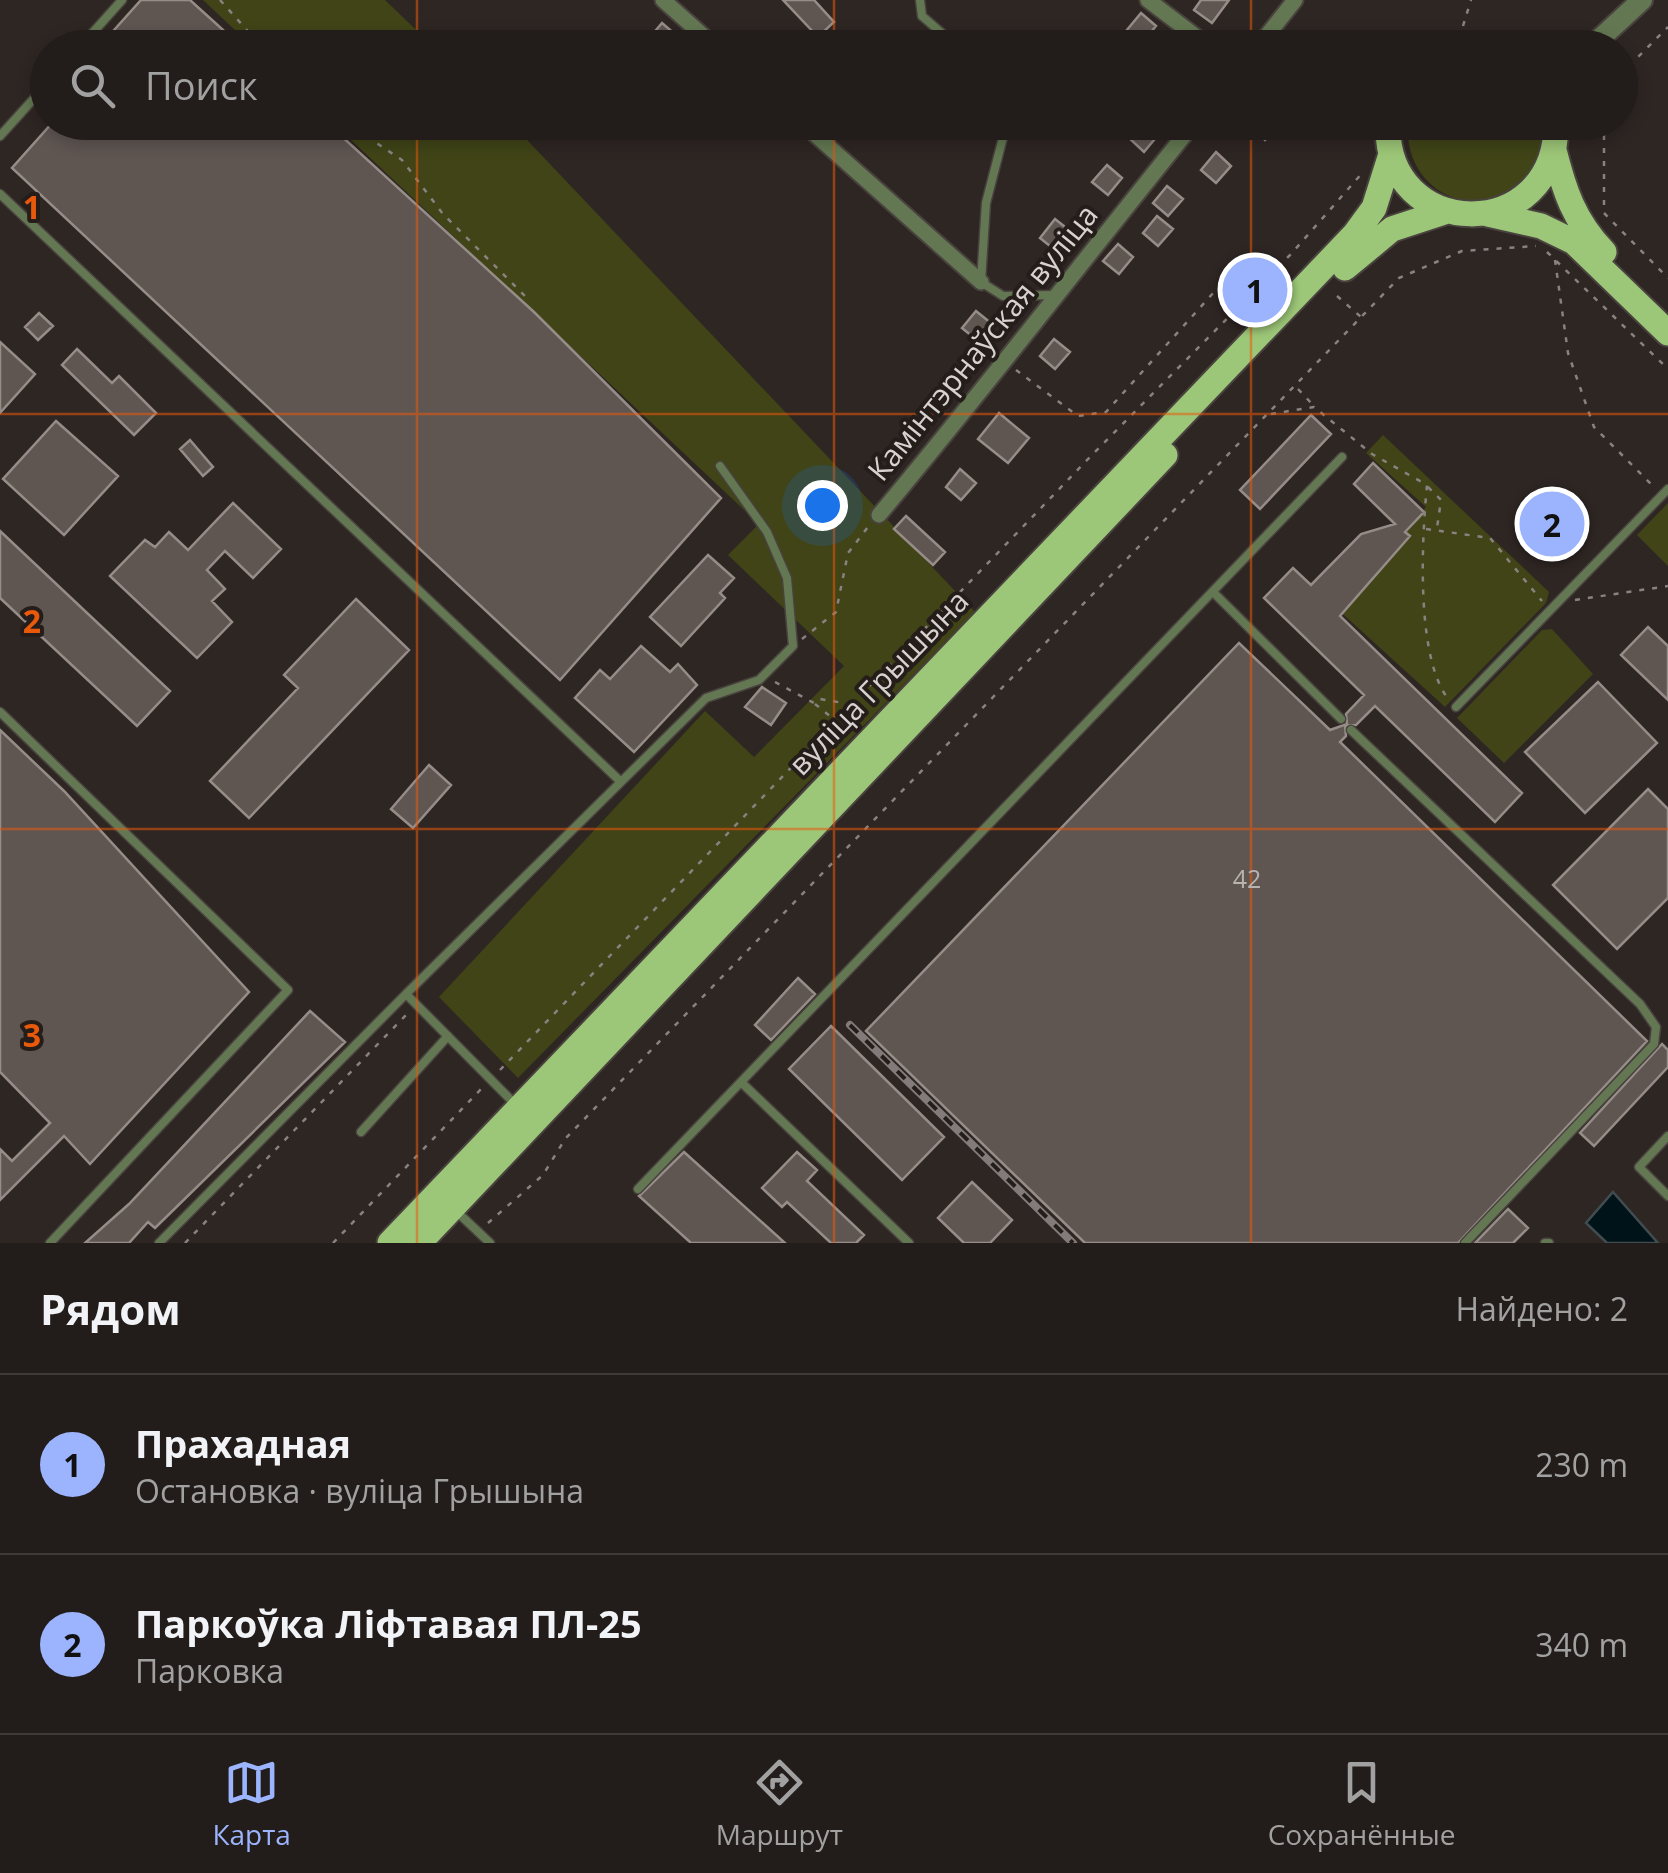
<!DOCTYPE html>
<html lang="ru">
<meta charset="utf-8">
<style>
:root{--surface:#221c1a;--page:#2a2523;--text:#f1f3f6;--muted:#a2a1a2;--line:#3f3a39;--accent:#9cb4fd}
body{margin:0;font-family:"Open Sans",sans-serif;background:var(--page);color:var(--text)}
.you{position:absolute;left:822px;top:505px;width:35px;height:35px;margin:-25px;border:8px solid #fff;border-radius:50%;background:#1a73e8;box-shadow:0 0 0 15px #1a73e833}
.badge{display:grid;place-items:center;width:65px;height:65px;border-radius:50%;background:var(--accent);color:#111;font-size:32px;font-weight:700}
.pin{position:absolute;translate:-50% -50%;border:5px solid #fff;box-shadow:0 2px 10px #0006}
.list{margin:0;padding:0;list-style:none}
h2{display:flex;justify-content:space-between;align-items:center;height:130px;margin:0;padding:0 40px;font-size:42px}
h2 small{font-size:32px;font-weight:400;color:var(--muted)}
.list li{display:grid;grid-template-columns:65px 1fr auto;gap:30px;align-items:center;box-sizing:border-box;height:180px;padding:0 40px;border-top:2px solid var(--line)}
.list b{display:block;font-size:38px;white-space:nowrap}
.list p{margin:0;font-size:32px;white-space:nowrap;color:var(--muted)}
.list em{font-size:32px;font-style:normal;color:var(--muted)}
.icon{flex:none;width:55px;height:55px;fill:none;stroke:currentColor;stroke-width:2;stroke-linecap:round;stroke-linejoin:round}
.map{position:relative;flex:none;width:1668px;height:1243px;overflow:hidden}
.search{position:absolute;background:var(--surface);box-shadow:0 5px 15px #0003;left:30px;right:30px;top:30px;height:110px;display:flex;align-items:center;gap:25px;box-sizing:border-box;padding:0 35px;border-radius:55px;color:var(--muted);font-size:38px}
.sheet{height:490px;background:var(--surface)}
nav{display:flex;justify-content:space-around;align-items:center;box-sizing:border-box;height:140px;border-top:2px solid var(--line);background:var(--surface);font-size:28px;color:var(--muted)}
nav a{display:grid;justify-items:center;gap:5px}
nav .on{color:var(--accent)}
.map>svg:first-child{display:block}
</style>
<div class="map">
<svg width="1668" height="1243" viewBox="0 0 1668 1243">
<rect width="100%" height="100%" fill="#2e2623"/>
<path fill="#404417" d="M203 0H385L434 47H253Z
M333 123H511L975 612 518 1078 439 997 705 711 754 757 844 666 728 555 759 524Z
M1408 123H1546L1549 139 1531 184C1518 188 1506 195 1493 198 1442 211 1404 171 1408 123Z
M1383 435 1549 592 1546 603 1445 707 1335 607 1426 507 1366 453Z
M1668 503V566L1637 535Z
M1552 629 1593 674 1504 763 1457 718 1542 630Z"/>
<path fill="#001319" stroke="#404c50" stroke-width="2.5" d="M1613 1192 1658 1243H1607L1586 1223Z"/>
<path fill="#5f5652" stroke="#968c88" stroke-width="2.5" d="M141 0H190L243 48H98Z
M783 0H814L834 22 818 37Z
M1201 0H1229L1212 23 1194 10Z
M1141 13 1156 26 1142 43 1138 39 1132 48H1112Z
M662 23 691 48H641Z
M53 122H326L534 312 721 498 560 680 12 168Z
M1142 122 1159 134 1144 152 1129 138Z
M1246 122H1281L1265 140Z
M1216 152 1231 166 1216 183 1201 170Z
M1107 165 1122 178 1108 195 1092 182Z
M1167 186 1183 199 1168 216 1153 203Z
M1157 216 1173 229 1158 246 1143 233Z
M1055 219 1074 234 1060 254 1040 238Z
M1118 244 1133 257 1119 274 1103 261Z
M976 311 992 324 978 341 962 328Z
M39 313 53 326 38 340 25 327Z
M1054 339 1070 352 1055 369 1040 356Z
M0 342 35 374 0 413Z
M77 349 112 383 119 376 156 413 134 435 62 365Z
M999 413 1029 438 1008 463 978 439Z
M1311 415 1331 434 1260 509 1240 490Z
M56 421 118 476 64 535 3 479Z
M190 440 213 467 203 476 180 449Z
M1373 463 1424 512 1405 532 1410 536 1340 616 1522 793 1495 822 1375 706 1356 725 1345 726 1346 736 1340 742 1647 1041 1458 1243H1085L866 1031 1239 643 1330 730 1347 724 1346 714 1364 695 1264 598 1293 568 1311 585 1361 534 1395 524 1354 484Z
M960 469 976 483 961 500 946 487Z
M233 503 281 549 253 578 225 551 207 570 225 589 212 601 232 622 197 658 110 576 145 540 155 547 169 532 188 550Z
M1551 503 1573 524 1552 545 1531 524Z
M906 516 945 552 933 565 894 529Z
M0 531 170 691 137 726 0 598Z
M708 555 734 578 720 593 725 598 681 646 650 617Z
M356 599 409 650 249 818 210 781 298 688 284 675Z
M1648 627 1668 646V700L1621 655Z
M641 646 670 672 678 664 697 685 634 752 575 698 600 670 610 679Z
M1598 682 1657 743 1585 813 1525 752Z
M762 687 786 703 771 725 745 707Z
M0 730 64 791 249 992 90 1164 64 1136 0 1200V1149L12 1161 50 1123 0 1072Z
M429 765 451 785 413 828 391 809Z
M1648 789 1668 809V898L1617 949 1553 885Z
M798 978 815 994 771 1040 755 1025Z
M310 1011 345 1042 155 1228 148 1222 129 1243H85L129 1204Z
M831 1026 944 1137 902 1180 789 1069Z
M1662 1044 1668 1050V1067L1594 1146 1580 1133Z
M684 1152 785 1243H691L639 1196Z
M797 1152 817 1170 807 1181 864 1235 856 1243H831L787 1202 782 1207 762 1188Z
M972 1182 1012 1220 990 1243H964L938 1218Z
M1508 1209 1528 1228 1513 1243H1475Z"/>
<g fill="none" stroke-linecap="round" stroke-linejoin="round">
<g stroke="#49423f" stroke-width="11">
<path id="service" d="M920 0 922 16 959 48
M79 48 122 0
M1007 122 986 203 981 282 1003 296 1054 295
M0 136 48 83
M0 194 619 780
M1213 592 1341 719
M1456 707 1668 489
M0 712 288 990 50 1243
M1351 730 1640 1004 1656 1027 1654 1044 1465 1243
M741 1082 909 1243
M516 1105 406 994 706 698 759 680 793 646 787 578 767 532 720 466
M361 1132 448 1036
M1668 1136 1639 1167 1668 1196
M638 1189 1342 457
M455 1210 490 1243
M159 1243 406 994
M1545 1243H1549"/>
</g>
<g stroke="#49423f" stroke-width="19">
<path id="minor" d="M663 0 717 48
M1148 0 1211 48
M1257 48 1295 0
M801 122 981 282
M879 515C987 386 1089 253 1195 122"/>
</g>
<g stroke="#49423f" stroke-width="24">
<path id="tertiary" d="M1590 48 1642 0"/>
</g>
<g stroke="#49423f" stroke-width="29">
<path id="primary" d="M1459 48H1485
M1388 122C1383 243 1558 246 1556 122
M1554 150C1564 190 1574 221 1604 252
M1488 214 1541 226 1574 242 1668 333
M1345 268 1392 229 1447 211
M390 1243 1355 234 1374 208 1391 154
M419 1243 1165 455"/>
</g>
<path stroke="#898280" stroke-width="2.5" stroke-dasharray="5 8" stroke-linecap="butt" d="M220 0 263 48
M1463 26 1471 0
M1499 35 1556 48
M1414 48 1442 35
M1564 48 1575 42
M1620 75 1668 27
M345 122 402 160 443 214 530 301
M1604 122V213L1668 278
M1547 252 1668 369
M1555 260 1568 353 1594 427 1654 487
M1337 296 1361 317
M1016 370 1078 416 1106 412 1215 291 1236 310
M1298 389 1313 405
M1271 414 1314 407 1372 454 1427 485C1422 537 1415 658 1449 700
M1428 487 1441 500 1437 528
M1426 529 1490 538 1542 601
M1575 600 1668 586
M802 639 836 612 848 553 868 527
M775 682 814 703 820 699 849 704
M815 704 836 721
M500 1070 1090 457 1291 254 1364 171
M488 1223 543 1175 565 1139 1399 278 1462 251 1536 246
M185 1243 408 1013
M333 1243 484 1086"/>
<use href="#service" stroke="#637852" stroke-width="8"/>
<use href="#minor" stroke="#637852" stroke-width="15"/>
<use href="#tertiary" stroke="#637852" stroke-width="20"/>
<use href="#primary" stroke="#9dc778" stroke-width="25"/>
<g stroke="#827b79" stroke-width="8">
<path id="rail" d="M850 1025 1073 1243"/>
</g>
<use href="#rail" stroke="#241d1a" stroke-width="4" stroke-dasharray="11" stroke-linecap="butt"/>
</g>
<path fill="none" stroke="#e8590c" stroke-width="2.5" stroke-opacity="0.55" d="M417 0V48M834 0V48M1251 0V48M417 122V1243M834 122V1243M1251 122V1243M0 414H1668M0 829H1668"/>
<g text-anchor="middle" dominant-baseline="central" stroke-width="8" stroke-linejoin="round" paint-order="stroke">
<g font-size="25" fill="#b9b3b0">
<text x="1247" y="878">42</text>
</g>
<g font-size="30" fill="#d7d2d0" stroke="#241d1a">
<text transform="translate(982 342) rotate(-51)">Камінтэрнаўская вуліца</text>
<text transform="translate(878 682) rotate(-46)">вуліца Грышына</text>
</g>
</g>
<g font-size="32" text-anchor="middle" font-weight="bold" fill="#e8590c" stroke="#241d1a" stroke-width="8" stroke-linejoin="round" paint-order="stroke">
<text x="32" y="219">1</text>
<text x="32" y="633">2</text>
<text x="32" y="1047">3</text>
</g>
</svg>
<div class="you"></div>
<div class="pin badge" style="left:1255px;top:290px">1</div>
<div class="pin badge" style="left:1552px;top:524px">2</div>
<div class="search"><svg class="icon" aria-label="search" viewBox="0 0 24 24"><circle cx="10" cy="10" r="6"/><path d="M15 15l6 6"/></svg>Поиск</div>
</div>
<section class="sheet">
<h2>Рядом<small>Найдено: 2</small></h2>
<ul class="list">
<li><span class="badge">1</span><div><b>Прахадная</b><p>Остановка · вуліца Грышына</p></div><em>230 m</em></li>
<li><span class="badge">2</span><div><b>Паркоўка Ліфтавая ПЛ-25</b><p>Парковка</p></div><em>340 m</em></li>
</ul>
</section>
<nav>
<a class="on"><svg class="icon" aria-label="map" viewBox="0 0 24 24"><path d="M3 6l6-2 6 2 6-2v14l-6 2-6-2-6 2zM9 4v14M15 6v14"/></svg>Карта</a>
<a><svg class="icon" aria-label="directions" viewBox="0 0 24 24"><path d="M12 3l9 9-9 9-9-9zM9 14v-3h6M13 9l2 2-2 2"/></svg>Маршрут</a>
<a><svg class="icon" aria-label="saved" viewBox="0 0 24 24"><path d="M7 4h10v16l-5-4-5 4z"/></svg>Сохранённые</a>
</nav>
